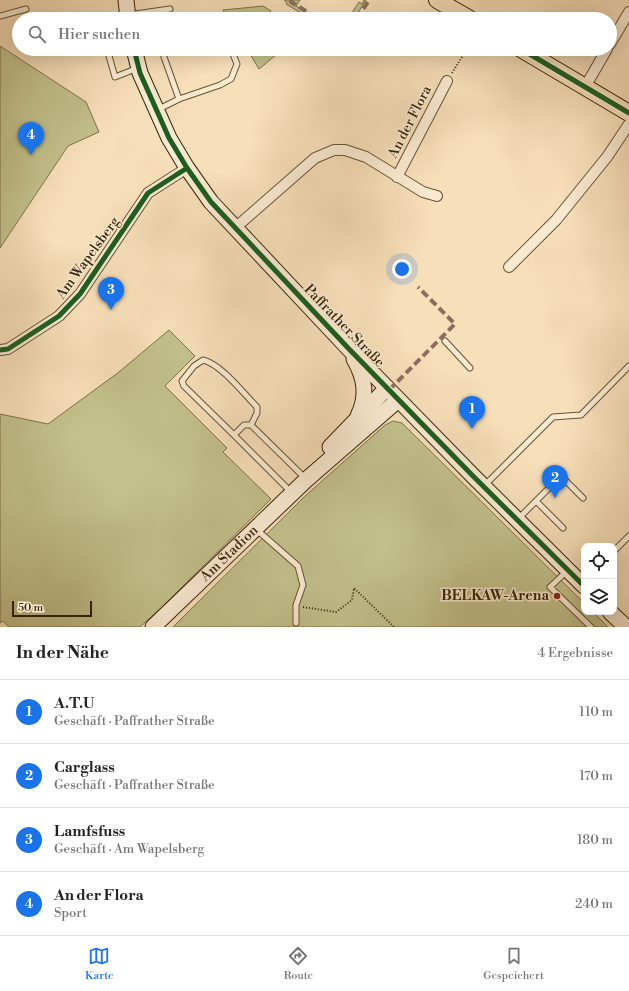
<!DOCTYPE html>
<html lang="de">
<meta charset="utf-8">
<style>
:root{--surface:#fff;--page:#f2f2f2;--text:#222;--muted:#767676;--line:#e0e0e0;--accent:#1a73e8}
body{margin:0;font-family:"Libre Bodoni",serif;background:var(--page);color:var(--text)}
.controls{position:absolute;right:12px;bottom:12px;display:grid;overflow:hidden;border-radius:8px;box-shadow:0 4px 16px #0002}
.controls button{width:36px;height:36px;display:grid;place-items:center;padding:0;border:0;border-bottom:1px solid var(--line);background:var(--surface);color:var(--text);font:20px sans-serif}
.scale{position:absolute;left:12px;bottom:10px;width:80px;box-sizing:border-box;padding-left:4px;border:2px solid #372405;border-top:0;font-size:11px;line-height:14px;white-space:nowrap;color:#372405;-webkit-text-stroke:3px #faead2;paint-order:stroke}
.you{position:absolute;left:402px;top:269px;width:14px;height:14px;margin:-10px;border:3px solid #fff;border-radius:50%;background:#1a73e8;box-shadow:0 0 0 6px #1a73e833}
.badge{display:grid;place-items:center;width:26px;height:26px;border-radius:50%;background:var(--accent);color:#fff;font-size:13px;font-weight:700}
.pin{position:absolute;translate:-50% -33px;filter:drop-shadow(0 1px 2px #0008)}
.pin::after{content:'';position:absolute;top:21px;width:14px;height:12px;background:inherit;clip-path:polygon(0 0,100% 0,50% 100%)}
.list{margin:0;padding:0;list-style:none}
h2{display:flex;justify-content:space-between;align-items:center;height:52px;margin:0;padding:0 16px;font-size:17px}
h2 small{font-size:13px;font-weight:400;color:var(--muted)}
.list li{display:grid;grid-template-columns:26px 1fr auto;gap:12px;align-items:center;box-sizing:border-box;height:64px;padding:0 16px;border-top:1px solid var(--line)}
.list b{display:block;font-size:15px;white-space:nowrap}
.list p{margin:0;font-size:13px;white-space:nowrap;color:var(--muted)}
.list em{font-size:13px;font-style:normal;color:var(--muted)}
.icon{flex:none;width:22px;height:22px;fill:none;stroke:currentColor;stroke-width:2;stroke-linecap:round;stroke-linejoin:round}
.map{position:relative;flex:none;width:629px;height:627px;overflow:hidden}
.search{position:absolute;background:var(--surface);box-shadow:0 4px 16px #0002;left:12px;right:12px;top:12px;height:44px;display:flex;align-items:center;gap:10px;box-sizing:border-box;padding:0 14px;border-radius:22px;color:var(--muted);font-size:15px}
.sheet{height:308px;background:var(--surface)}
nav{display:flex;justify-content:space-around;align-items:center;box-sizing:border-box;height:56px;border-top:1px solid var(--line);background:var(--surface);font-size:11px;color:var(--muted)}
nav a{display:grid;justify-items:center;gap:2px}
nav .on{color:var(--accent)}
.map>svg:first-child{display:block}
</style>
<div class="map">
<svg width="629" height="627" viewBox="0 0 629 627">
<rect width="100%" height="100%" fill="#f7dfb9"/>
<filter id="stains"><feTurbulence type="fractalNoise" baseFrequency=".005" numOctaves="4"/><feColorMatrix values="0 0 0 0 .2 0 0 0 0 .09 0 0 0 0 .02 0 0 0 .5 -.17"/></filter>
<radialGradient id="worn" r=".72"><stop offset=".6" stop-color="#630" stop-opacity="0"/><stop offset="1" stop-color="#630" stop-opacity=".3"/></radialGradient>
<path fill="#c2c08b" stroke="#7c7248" d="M284 0H300L296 6 318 19H311L286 4 287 2Z
M364 0H366L354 19H348L359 2 362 4Z
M263 6 271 11 266 19H228L223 10Z
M0 46 86 102 99 132 68 146 0 248Z
M247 49H280L282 50 259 69Z
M169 330 195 356 165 386 227 448 223 452 271 499 160 609 140 627H9L3 621 0 623V414L48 424 119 372Z
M393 421 402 423 584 603V612H593L608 627H173L304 497 385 425Z"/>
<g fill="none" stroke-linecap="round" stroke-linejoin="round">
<g stroke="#675332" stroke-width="7">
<path id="lane" d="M128 15 170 9
M0 16 26 9
M107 49 115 77 138 68
M179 99 220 85 231 79 237 64 231 49
M159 109 179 99 164 57
M445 341 470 368
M251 425 257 413V407C244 394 221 364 203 360L194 366 182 381 184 386 234 435 244 425H251L306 479
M234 435 291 492
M485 485 553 417 581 415 629 366
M536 501 563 528
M518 519 561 476 583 498
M257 530 298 566 303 585 296 605V623
M614 551 629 536
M567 571 550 587 591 627"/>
</g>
<g stroke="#675332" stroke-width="12">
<path id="street" d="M610 44 629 12
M585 87 607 49
M397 177 447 81
M235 228 315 158 334 150H345L366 157 423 192 437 196
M509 267 556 220 607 157 629 124
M0 350 8 349 59 316 80 294 148 193 187 168"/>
</g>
<g stroke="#372405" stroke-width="17">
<g id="secondary">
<path d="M126 0 128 19"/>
<path d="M134 49 140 73 169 138 187 168 211 202 349 349 473 476 584 586"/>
<path d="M354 359C365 378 368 396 358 416"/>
<path d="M330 447 387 388"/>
<path d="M610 612 626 627"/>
<path id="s1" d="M153 627 306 480 398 400"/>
</g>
</g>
<g stroke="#372405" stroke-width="18">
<path id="primary" d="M437 0 470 19
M521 49 629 113"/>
</g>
<path stroke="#372405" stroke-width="2" stroke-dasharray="1 2" stroke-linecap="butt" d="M452 73 467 49
M303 607 336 612 352 600 354 588 394 627"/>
<use href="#lane" stroke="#faead2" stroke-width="5"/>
<use href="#street" stroke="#faead2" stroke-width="10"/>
<use href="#secondary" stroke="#faead2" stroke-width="15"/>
<use href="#primary" stroke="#f7dfb9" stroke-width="16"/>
<path stroke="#8d6e63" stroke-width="4" stroke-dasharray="8 4" stroke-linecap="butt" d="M292 0 291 2 319 19
M357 19 369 0
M368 54 370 49
M389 390 455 324 418 287"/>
<g stroke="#faead2" stroke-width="8">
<path id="cycleway" d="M134 49 140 73 169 138 187 168 211 202 349 349 473 476 584 586
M521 49 629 113
M0 350 8 349 59 316 80 294 148 193 187 168"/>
</g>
<use href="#cycleway" stroke="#1b5e20" stroke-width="5"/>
</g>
<circle fill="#8f2418" stroke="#faead2" stroke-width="1.5" cx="557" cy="596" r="4"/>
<g text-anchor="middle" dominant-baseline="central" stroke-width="3" stroke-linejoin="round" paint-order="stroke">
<g font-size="14" fill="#372405" stroke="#faead2">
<text transform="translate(410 122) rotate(-63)">An der Flora</text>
<text transform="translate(88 258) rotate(-54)">Am Wapelsberg</text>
<text transform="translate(344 326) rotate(46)">Paffrather Straße</text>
<text stroke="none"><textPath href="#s1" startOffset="106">Am Stadion</textPath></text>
</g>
<g font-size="14" font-weight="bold" fill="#372405" stroke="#faead2" text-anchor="end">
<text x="549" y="596">BELKAW-Arena</text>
</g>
</g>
<rect width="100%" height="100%" filter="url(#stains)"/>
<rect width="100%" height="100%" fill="url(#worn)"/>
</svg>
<div class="controls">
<button><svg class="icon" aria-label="locate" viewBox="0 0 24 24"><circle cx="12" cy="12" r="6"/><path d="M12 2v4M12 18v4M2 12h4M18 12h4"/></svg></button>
<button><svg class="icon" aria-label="layers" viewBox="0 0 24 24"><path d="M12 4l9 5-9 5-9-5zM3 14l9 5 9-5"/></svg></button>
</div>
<div class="scale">50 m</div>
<div class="you"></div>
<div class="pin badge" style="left:472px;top:429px">1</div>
<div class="pin badge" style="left:555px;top:498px">2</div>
<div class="pin badge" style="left:111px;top:310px">3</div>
<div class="pin badge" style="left:31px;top:155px">4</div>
<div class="search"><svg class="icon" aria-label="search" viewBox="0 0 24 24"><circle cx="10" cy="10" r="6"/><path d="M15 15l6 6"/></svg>Hier suchen</div>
</div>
<section class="sheet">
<h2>In der Nähe<small>4 Ergebnisse</small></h2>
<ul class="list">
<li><span class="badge">1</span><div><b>A.T.U</b><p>Geschäft · Paffrather Straße</p></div><em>110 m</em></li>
<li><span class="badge">2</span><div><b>Carglass</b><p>Geschäft · Paffrather Straße</p></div><em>170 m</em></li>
<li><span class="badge">3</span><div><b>Lamfsfuss</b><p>Geschäft · Am Wapelsberg</p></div><em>180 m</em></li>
<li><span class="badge">4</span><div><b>An der Flora</b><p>Sport</p></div><em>240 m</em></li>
</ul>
</section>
<nav>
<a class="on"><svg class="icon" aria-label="map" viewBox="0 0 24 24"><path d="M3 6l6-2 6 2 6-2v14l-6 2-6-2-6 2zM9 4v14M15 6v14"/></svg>Karte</a>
<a><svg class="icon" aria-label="directions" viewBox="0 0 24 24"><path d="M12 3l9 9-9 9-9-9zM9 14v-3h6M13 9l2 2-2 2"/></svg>Route</a>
<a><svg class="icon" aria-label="saved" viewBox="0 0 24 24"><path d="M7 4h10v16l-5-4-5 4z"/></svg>Gespeichert</a>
</nav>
